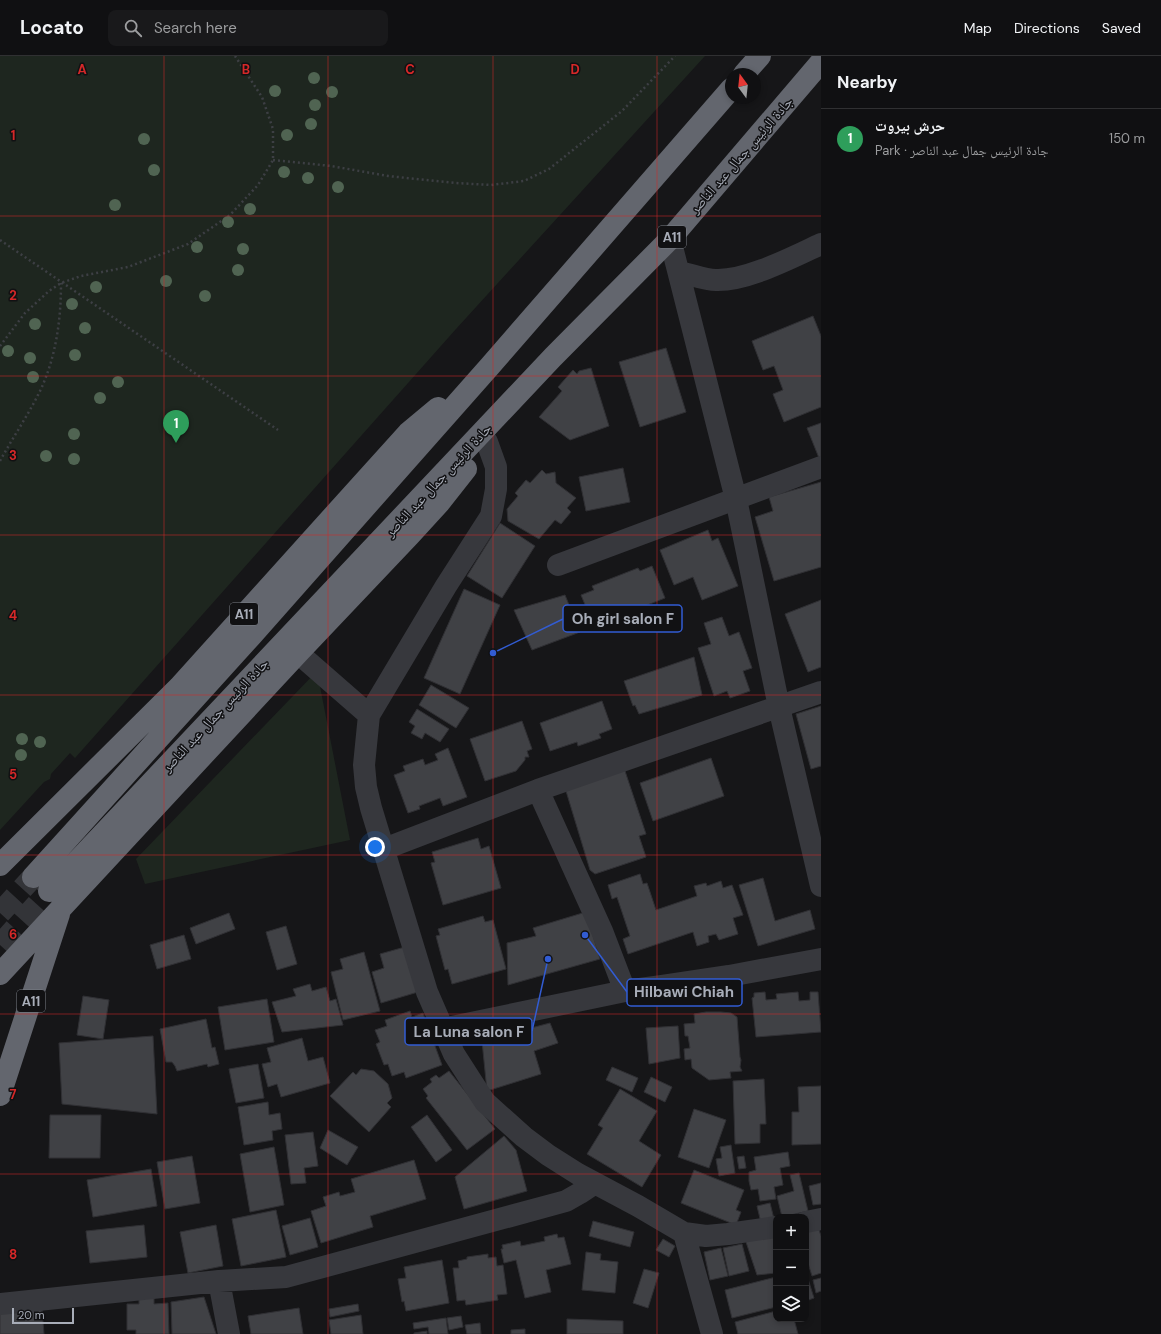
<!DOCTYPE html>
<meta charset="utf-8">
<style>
:root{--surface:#101012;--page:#19191b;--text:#f1f3f6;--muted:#9c9d9f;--line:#303032;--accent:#0b8043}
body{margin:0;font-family:"DM Sans","Noto Naskh Arabic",sans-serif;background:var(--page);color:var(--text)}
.controls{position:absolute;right:12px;bottom:12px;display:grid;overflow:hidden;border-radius:8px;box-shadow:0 2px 6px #0003}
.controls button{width:36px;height:36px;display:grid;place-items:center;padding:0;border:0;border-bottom:1px solid var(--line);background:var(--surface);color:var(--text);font:20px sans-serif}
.compass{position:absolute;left:725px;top:12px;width:36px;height:36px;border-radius:50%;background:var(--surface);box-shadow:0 2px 6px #0003;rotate:345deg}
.scale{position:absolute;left:12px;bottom:10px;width:62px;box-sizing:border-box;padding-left:4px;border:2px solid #a8adb8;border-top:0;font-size:11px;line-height:14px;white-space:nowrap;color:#a8adb8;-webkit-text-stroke:3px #111113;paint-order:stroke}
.you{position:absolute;left:375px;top:791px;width:14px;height:14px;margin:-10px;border:3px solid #fff;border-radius:50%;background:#1a73e8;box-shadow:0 0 0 6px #1a73e833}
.badge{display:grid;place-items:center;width:26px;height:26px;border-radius:50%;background:var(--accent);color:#fff;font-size:13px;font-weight:700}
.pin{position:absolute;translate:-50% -33px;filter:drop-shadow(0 1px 2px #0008)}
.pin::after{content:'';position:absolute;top:21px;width:14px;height:12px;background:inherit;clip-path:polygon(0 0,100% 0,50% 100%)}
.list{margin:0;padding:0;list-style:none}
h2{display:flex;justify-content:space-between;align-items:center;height:52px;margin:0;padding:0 16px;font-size:17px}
h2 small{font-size:13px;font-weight:400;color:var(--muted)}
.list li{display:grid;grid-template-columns:26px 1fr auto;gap:12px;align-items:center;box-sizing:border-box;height:60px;padding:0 16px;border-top:1px solid var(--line)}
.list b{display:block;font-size:15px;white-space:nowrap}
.list p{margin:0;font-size:13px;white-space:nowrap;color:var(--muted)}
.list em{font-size:13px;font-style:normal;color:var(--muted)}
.icon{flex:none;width:22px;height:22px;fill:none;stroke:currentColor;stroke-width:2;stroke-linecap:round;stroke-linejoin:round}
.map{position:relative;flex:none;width:821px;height:1278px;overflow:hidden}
header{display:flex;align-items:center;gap:24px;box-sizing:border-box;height:56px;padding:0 20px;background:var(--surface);border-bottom:1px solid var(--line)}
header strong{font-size:19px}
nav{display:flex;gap:22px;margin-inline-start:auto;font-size:14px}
.search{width:280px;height:36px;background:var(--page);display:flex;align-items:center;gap:10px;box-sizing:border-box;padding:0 14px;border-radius:8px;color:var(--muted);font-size:15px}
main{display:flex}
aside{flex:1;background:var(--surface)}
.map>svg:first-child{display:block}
</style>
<header>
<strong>Locato</strong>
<div class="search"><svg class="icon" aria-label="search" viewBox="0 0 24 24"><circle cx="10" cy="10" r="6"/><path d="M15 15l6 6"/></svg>Search here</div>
<nav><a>Map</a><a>Directions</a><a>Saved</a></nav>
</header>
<main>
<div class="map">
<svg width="821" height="1278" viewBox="0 0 821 1278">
<rect width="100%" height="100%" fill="#161618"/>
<path fill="#1e261f" d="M0 0H705L456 273 75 702 70 697 51 718 50 723 44 726 0 774Z
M317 615 350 784 145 828 136 803Z"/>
<path fill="#404145" stroke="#303034" d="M813 260 821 280V351L784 366 773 338 783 334 774 310 763 314 752 285Z
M666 292 686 356 640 371 619 306Z
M591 312 609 370 570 384 539 361 562 335 558 331 573 314 577 318 579 315Z
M821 367V401L819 402 807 372Z
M623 412 630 446 586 455 579 421Z
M542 414 546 418 555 416 556 427 576 442 567 452 571 456 561 468 555 464 539 483 508 465 507 453 518 440 515 437 526 424 530 427Z
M821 426V511L774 525 755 461 773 455 769 441Z
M500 467 535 490 502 542 467 520Z
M708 474 712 485 718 482 738 530 702 544 693 521 674 529 660 494Z
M652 510 665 542 594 570 581 539 594 534 592 530 638 512 640 515Z
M464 533 500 549 460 638 424 622Z
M565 539 580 576 532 594 514 554Z
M821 544V611L808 616 785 558Z
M722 561 729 580 739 576 752 612 743 615 750 635 730 642 727 635 714 640 698 592 711 588 704 567Z
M694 601 702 639 639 658 635 649 633 650 624 625Z
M431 629 469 652 456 672 419 649Z
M602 645 612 673 599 678 601 682 578 690 577 686 550 695 540 667Z
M821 650V710L811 713 796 658Z
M417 653 449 673 440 686 425 677 422 683 411 677 415 670 409 666Z
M522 665 532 693 527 695 529 701H525V704L516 715 485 725 470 683Z
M448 692 467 741 443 750 440 742 419 750 420 753 408 757 394 719 405 715 403 710 423 703 425 709 438 704 435 698Z
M711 702 724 740 653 765 640 727Z
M624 712 646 778 639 780 646 801 595 818 590 814 566 735Z
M478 782 481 793 489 790 501 832 443 849 431 807 435 806 432 796Z
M640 818 643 828 647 827 656 854 697 840 694 830 706 827 707 830 721 825 723 832 732 829 743 859 733 862 738 878 719 884 716 878 708 880 709 886 697 890 693 876 628 898 623 883 630 880 617 841 612 843 608 829Z
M763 822 775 865 810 854 815 873 758 890 739 829Z
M586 856 600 903 508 929 507 887 536 880 533 872Z
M229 857 235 873 196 888 190 872Z
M483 860 485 866 493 864 506 913 452 928 448 913 445 914 436 880 440 879 438 873Z
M286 870 297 908 277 914 266 876Z
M184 879 191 903 157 913 150 889Z
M405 891 418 936 381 947 372 916 384 912 380 898Z
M364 896 380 955 343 964 331 916 343 913 340 903Z
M310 928 312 935 326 931 330 945 336 943 343 969 282 976 272 946 296 940 293 933Z
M765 936 766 944 777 943 776 938 798 936 799 945 810 944V936H818L821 976 756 981 752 942 754 941V937Z
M83 940 109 944 103 983 77 979Z
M267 943 274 986 225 994 218 951Z
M410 955 412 961 423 957 442 1009 406 1022 404 1016 392 1020 388 1008 384 1009 376 988 380 986 375 974 387 970 385 964Z
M706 956H721L731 957 737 961 740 1001 741 1004 740 1011 742 1015 730 1016 731 1022 709 1024 692 1012 691 1003 685 1004 684 993 690 992 688 980H685L684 968 695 967 694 958Z
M206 963 212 992 215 991 219 1008 208 1011 207 1008 177 1015 175 1010 172 1006H166L160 973Z
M550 967 558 987 534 995 541 1018 487 1035 482 985Z
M678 970 680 1002 649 1008 646 972Z
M153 980 157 1058 62 1048 59 987Z
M302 982 308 1005 323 1001 330 1027 281 1041 277 1028 268 1031 262 1008 271 1006 267 992Z
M258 1008 264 1042 236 1047 229 1013Z
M612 1011 638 1022 632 1036 606 1024Z
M361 1013 374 1015 388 1028 392 1042 387 1047 391 1051 369 1076 330 1040 353 1016 356 1019Z
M449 1015 495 1073 467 1094 426 1042 428 1040 423 1033 432 1026 430 1023 436 1019 439 1022Z
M651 1021 672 1031 665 1046 644 1036Z
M764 1023 766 1068H760V1087L735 1088 733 1025Z
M821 1030V1088L792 1089V1056H799L798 1031Z
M620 1033 657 1055 639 1085 661 1099 642 1131 587 1098 603 1072 598 1069Z
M268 1046 269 1059 280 1057 282 1073 272 1075 273 1084 244 1089 238 1051Z
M694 1053 726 1064 709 1112 678 1101Z
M50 1059H101L100 1102H49Z
M427 1059 452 1094 436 1106 411 1071Z
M328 1074 358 1091 347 1109 320 1092Z
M313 1076 318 1110 304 1112 306 1127 291 1128 285 1079Z
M504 1080 516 1094 527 1135 464 1153 455 1121Z
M731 1089 735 1117 719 1120 716 1103 722 1102 720 1091Z
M274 1091 284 1149 250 1156 240 1098Z
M788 1096 790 1110 780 1112 783 1129 774 1131 776 1143 760 1145 758 1133 751 1134 749 1125V1116L756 1114 754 1101Z
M192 1100 200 1147 165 1153 157 1106Z
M744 1100 746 1112 739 1113 737 1101Z
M414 1104 426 1143 370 1160 373 1171 321 1187 311 1155 326 1150 323 1141 339 1136 340 1140 355 1136 351 1123Z
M151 1113 157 1150 93 1161 87 1124Z
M694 1114 744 1134 736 1154 741 1156 736 1169 681 1147Z
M799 1117 808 1155 782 1161 777 1140 794 1135 790 1119Z
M821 1127V1148L813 1149 809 1130Z
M770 1147 775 1167 762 1171 757 1150Z
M276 1154 286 1201 241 1210 232 1163Z
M310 1162 318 1191 290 1199 282 1170Z
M593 1165 634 1176 630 1191 589 1180Z
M817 1167 821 1180V1217L812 1220 806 1201V1170Z
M144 1169 147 1201 90 1207 86 1175Z
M216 1169 223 1210 188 1217 180 1176Z
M776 1175V1217L757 1219 745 1183Z
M557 1178 558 1182 564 1181 571 1208 546 1214 551 1236 525 1242 516 1204 504 1207 501 1193H503L502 1189 520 1185 521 1190 545 1185 544 1181Z
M663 1183 675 1190 669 1201 656 1194Z
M742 1188 749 1215 729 1220 723 1192Z
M721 1192 728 1220 710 1224 704 1196Z
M586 1196 601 1198 600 1204 618 1206 615 1237 582 1234Z
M488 1198V1202L496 1201 497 1210 503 1209 507 1238 497 1239 498 1244 466 1249 465 1244 457 1245 453 1212H459L458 1205 467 1203V1201Z
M442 1204 449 1247 406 1255 404 1245 402 1246 398 1223 406 1222 404 1211Z
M644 1213 659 1217 648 1252 633 1247Z
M776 1221V1251L732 1262 725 1234Z
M821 1222V1235L816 1237 813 1224Z
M808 1223 814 1242 806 1245V1224Z
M154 1237V1248L168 1247 169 1278H136V1274H127V1248H139V1240Z
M204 1241 216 1278H172L171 1246Z
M358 1248 359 1255 330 1261 329 1253Z
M42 1252 44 1278H0V1255Z
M299 1252 303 1278H251L248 1260Z
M776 1255V1263H794L798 1278H738L735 1266Z
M361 1259 363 1278H331L329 1264Z
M461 1260 463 1271 449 1274 447 1262Z
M446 1262 448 1278H429L428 1271 414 1273 413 1267Z
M567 1263 623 1265V1278H567Z
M480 1267 481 1278H467L465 1269Z
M525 1273V1278H511V1274Z
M427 1275V1278H414V1277Z"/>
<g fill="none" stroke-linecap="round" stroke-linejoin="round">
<path stroke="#333438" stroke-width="22" stroke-dasharray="22 11" stroke-linecap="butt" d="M0 857 33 821
M0 889 49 835"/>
<path stroke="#3d3f44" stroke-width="2.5" stroke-dasharray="2 3" stroke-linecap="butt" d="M273 104 331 110 388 120 456 127 491 129 524 125 549 113 622 55 675 0
M0 184 278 374
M0 290 25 257 49 235 61 227 81 220 128 211 188 188 230 159 258 129 273 104V73L262 41 235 0
M0 405C13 381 29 358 41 333 56 300 61 264 61 227"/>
<path stroke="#37383d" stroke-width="22" d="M670 183 736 443 779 651 821 830
M679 216C691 218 704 224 716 224 747 225 793 201 821 188
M487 386 496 411V433L491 460 446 530 369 659 364 709 366 731 371 752 427 936 454 998 472 1026 485 1046 524 1081 548 1099 578 1118 638 1150 684 1177 706 1180 728 1178 776 1171
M558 509 821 411
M298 597 369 659
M538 734 602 875 625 935
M384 793 538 734 821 636
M442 973 625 935 662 930 729 920 821 903
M806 1166 821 1163
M684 1177 712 1278
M219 1225 229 1278
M0 1248 219 1225 286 1221 566 1145 580 1137 595 1127"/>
<path stroke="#63666e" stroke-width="22" d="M744 18 760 0
M0 809 179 631 408 377 438 352
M33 821 252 579 490 310 731 33
M49 835 553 301 670 183 821 6
M0 918 298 597 410 479 440 446 466 413
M0 1039 59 858"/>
</g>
<g fill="#506452">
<circle cx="314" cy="22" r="6"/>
<circle cx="275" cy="35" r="6"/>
<circle cx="332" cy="36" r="6"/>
<circle cx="315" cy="49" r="6"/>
<circle cx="311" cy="68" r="6"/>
<circle cx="287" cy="79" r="6"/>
<circle cx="144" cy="83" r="6"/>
<circle cx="154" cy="114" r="6"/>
<circle cx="284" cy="116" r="6"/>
<circle cx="308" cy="122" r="6"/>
<circle cx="338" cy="131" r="6"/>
<circle cx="115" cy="149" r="6"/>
<circle cx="250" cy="153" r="6"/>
<circle cx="228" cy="166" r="6"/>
<circle cx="197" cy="191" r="6"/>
<circle cx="243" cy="193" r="6"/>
<circle cx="238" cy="214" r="6"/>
<circle cx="166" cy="225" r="6"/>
<circle cx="96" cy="231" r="6"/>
<circle cx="205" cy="240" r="6"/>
<circle cx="72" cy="248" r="6"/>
<circle cx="35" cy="268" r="6"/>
<circle cx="85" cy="272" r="6"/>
<circle cx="8" cy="295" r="6"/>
<circle cx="75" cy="299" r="6"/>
<circle cx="30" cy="302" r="6"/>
<circle cx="33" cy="321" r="6"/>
<circle cx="118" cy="326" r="6"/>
<circle cx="100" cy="342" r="6"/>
<circle cx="74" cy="378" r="6"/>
<circle cx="46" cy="400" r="6"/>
<circle cx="74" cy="403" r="6"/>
<circle cx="22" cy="683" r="6"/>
<circle cx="40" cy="686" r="6"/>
<circle cx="21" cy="699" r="6"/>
</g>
<path fill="none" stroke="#d62828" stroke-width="1" stroke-opacity="0.55" d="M164 0V1278M328 0V1278M493 0V1278M657 0V1278M0 160H821M0 320H821M0 479H821M0 639H821M0 799H821M0 958H821M0 1118H821"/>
<g text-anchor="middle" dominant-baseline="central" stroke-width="3" stroke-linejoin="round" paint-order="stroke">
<g fill="#111113" stroke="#7b7e86" stroke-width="1">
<rect x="658" y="170" width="28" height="22" rx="3"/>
<rect x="230" y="547" width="28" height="22" rx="3"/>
<rect x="17" y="934" width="28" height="22" rx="3"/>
</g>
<g font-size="13" font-weight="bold" fill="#a8adb8">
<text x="672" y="181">A11</text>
<text x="244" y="558">A11</text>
<text x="31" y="945">A11</text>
</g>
<g font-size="14" fill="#a8adb8" stroke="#111113">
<text transform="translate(741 99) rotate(-49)">جادة الرئيس جمال عبد الناصر</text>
<text transform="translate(438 424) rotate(-47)">جادة الرئيس جمال عبد الناصر</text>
<text transform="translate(215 659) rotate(-47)">جادة الرئيس جمال عبد الناصر</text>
</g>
</g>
<g font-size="13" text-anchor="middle" font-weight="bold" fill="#d62828" stroke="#111113" stroke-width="3" stroke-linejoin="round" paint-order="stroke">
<text x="82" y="18">A</text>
<text x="246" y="18">B</text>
<text x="410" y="18">C</text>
<text x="575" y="18">D</text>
<text x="13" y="84">1</text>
<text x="13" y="244">2</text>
<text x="13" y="404">3</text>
<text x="13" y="564">4</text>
<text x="13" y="723">5</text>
<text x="13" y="883">6</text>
<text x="13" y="1043">7</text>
<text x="13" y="1203">8</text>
</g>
<path fill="none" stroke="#325cd3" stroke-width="1.5" d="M493 597L563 563M585 879L627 936M548 903L532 975"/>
<g fill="#325cd3" stroke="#111113" stroke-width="1.5">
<circle cx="493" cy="597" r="4"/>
<circle cx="585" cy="879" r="4"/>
<circle cx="548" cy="903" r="4"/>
</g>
<g fill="#111113" stroke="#325cd3" stroke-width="1.5">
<rect x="563" y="549" width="119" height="27" rx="4"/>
<rect x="627" y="923" width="115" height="27" rx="4"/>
<rect x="405" y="962" width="127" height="27" rx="4"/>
</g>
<g font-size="15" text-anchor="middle" font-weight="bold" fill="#a8adb8">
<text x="623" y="568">Oh girl salon F</text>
<text x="684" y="941">Hilbawi Chiah</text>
<text x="469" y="981">La Luna salon F</text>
</g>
</svg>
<div class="controls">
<button>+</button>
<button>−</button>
<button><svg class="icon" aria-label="layers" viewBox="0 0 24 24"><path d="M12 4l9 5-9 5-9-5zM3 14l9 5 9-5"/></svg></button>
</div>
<svg class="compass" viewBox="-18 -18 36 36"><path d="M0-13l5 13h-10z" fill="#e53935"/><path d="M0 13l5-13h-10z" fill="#9c9d9f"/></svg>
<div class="scale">20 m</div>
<div class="you"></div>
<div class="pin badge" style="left:176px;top:387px;background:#2e9e5b">1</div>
</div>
<aside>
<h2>Nearby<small></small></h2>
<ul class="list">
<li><span class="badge" style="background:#2e9e5b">1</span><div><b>حرش بيروت</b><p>Park · جادة الرئيس جمال عبد الناصر</p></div><em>150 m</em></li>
</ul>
</aside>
</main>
